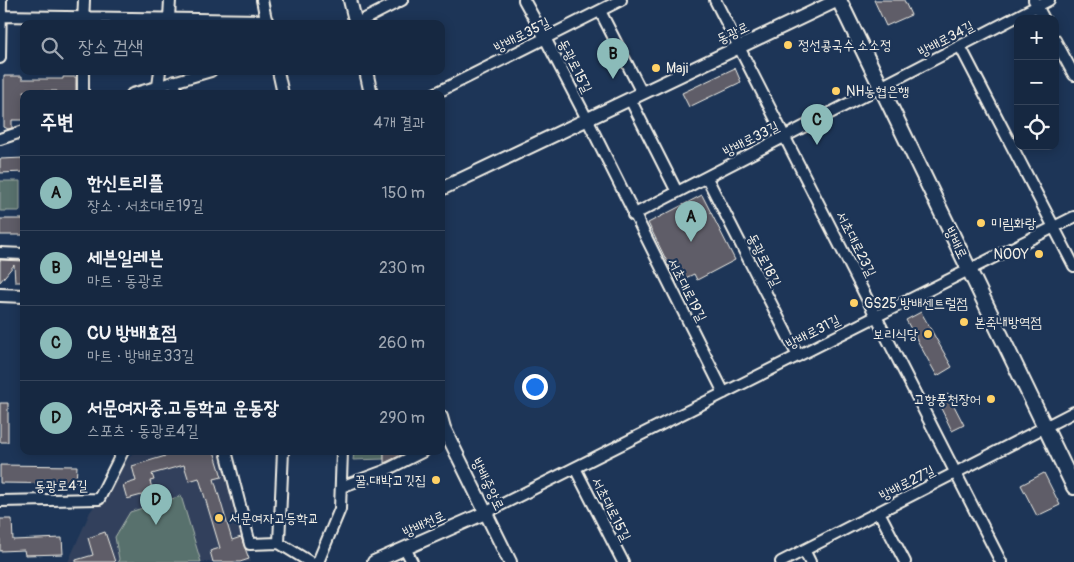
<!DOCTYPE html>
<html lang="ko">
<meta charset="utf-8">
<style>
:root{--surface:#162841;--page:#1f3048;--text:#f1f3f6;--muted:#9ea6b1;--line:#35445a;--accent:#8bbbb9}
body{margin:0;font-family:Pangolin,"Poor Story",sans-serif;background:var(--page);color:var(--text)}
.controls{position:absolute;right:15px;top:15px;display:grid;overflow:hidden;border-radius:10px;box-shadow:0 2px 12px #0003}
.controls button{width:45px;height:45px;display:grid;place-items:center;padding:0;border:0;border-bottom:1px solid var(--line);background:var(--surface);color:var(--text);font:25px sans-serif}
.you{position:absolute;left:534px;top:386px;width:18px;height:18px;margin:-12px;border:4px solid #fff;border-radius:50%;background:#1a73e8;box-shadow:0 0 0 8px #1a73e833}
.badge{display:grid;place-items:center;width:32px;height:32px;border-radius:50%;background:var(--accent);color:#111;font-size:16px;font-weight:700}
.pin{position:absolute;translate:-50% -41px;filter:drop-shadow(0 1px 2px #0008)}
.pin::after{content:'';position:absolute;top:26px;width:18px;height:15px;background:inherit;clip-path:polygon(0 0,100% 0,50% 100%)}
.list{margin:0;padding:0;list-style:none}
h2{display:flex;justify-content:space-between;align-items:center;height:65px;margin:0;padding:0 20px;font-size:21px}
h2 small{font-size:16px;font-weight:400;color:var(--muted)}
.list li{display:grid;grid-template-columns:32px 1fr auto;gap:15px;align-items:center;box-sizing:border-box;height:75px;padding:0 20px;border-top:1px solid var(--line)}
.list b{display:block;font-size:19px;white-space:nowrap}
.list p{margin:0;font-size:16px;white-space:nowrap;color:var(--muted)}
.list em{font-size:16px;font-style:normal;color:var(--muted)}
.icon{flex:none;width:28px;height:28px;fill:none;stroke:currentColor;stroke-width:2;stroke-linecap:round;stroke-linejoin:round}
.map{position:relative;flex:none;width:1074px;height:562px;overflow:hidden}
.search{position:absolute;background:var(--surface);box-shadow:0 2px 12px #0003;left:20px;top:20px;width:425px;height:55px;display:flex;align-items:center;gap:12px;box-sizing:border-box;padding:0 18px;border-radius:10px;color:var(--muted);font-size:19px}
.panel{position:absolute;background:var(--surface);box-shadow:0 2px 12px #0003;left:20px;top:90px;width:425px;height:365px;border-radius:10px}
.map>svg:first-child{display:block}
</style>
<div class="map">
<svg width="1074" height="562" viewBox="0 0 1074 562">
<rect width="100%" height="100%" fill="#1d3557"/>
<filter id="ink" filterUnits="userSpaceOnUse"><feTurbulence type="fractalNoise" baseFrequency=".02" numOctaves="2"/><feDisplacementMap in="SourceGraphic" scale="10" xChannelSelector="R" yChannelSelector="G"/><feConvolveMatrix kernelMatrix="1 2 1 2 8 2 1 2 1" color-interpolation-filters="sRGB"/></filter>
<g filter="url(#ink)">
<path fill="#30415c" d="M134 451H221L251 562H68L90 512Z"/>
<path fill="#58716d" stroke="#a6b1aa" d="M0 181H20V211H0Z
M354 451H384V459L353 460Z
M181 496 201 562H118L119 559 115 537 130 512Z"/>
<path fill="#5e5d68" stroke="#f4f1e8" d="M874 0H904L911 15 886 26Z
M735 68 741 82 689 107 682 93Z
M4 76H22V79H63V77H76V94H57V91H24V120H12V128L8 129 4 127Z
M24 158V172L0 173V159Z
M702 195 735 260 697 280 694 274 677 282 648 223Z
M0 219H24V235H0Z
M0 260 24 261V282H15L14 265 0 282Z
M921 312 952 367 937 376 906 320Z
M948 394 964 425 952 431 937 400Z
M0 403H8V442H0Z
M182 451H214L222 477 214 479 232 540 241 537 249 559 240 562H213L210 551 220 548 199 478 189 481 184 465 152 474 154 480 150 481 153 492 127 499 123 485 136 481 132 466Z
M384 451H401V455L384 463Z
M0 465 77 466 76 484 0 483Z
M1044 473 1060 505 1037 516 1021 485Z
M0 519H12L13 540 62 538 63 554 25 555 24 550 0 551Z
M105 532 115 562H76V560L93 555 88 538Z"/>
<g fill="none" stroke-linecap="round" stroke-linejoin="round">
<g stroke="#f4f1e8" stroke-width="14">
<path id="minor" d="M262 0 267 24
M524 0 545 38 587 119 724 393
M715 0 1001 562
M1034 0 1044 19
M600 11 642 93
M0 16 267 20
M169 18 170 0
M83 24 84 0
M355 24 402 0
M1055 40 1074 75
M960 46 1074 266
M0 58 1 0
M278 71 283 94
M174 81 177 94
M158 86 160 71
M83 94V71
M132 94 211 71
M434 94 621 0
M630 99 677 192
M0 139 24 131
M707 178 798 356
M633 215 1049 0
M0 253 24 254
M226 451 250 544 279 543 310 562
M575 468 623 562
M341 487 384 471 424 451
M0 501 99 499 123 451
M879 512 905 562
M485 513 1074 217
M279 543 283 451
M405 548 412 562
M804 550 810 562
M318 562 340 509 342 451
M781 562 1074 412"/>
</g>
<g stroke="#f4f1e8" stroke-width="16">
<path id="tertiary" d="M350 0 356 24
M366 71 371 94
M441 189 838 0
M0 295 24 296
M441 417 444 428 510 562
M374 562 485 513"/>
</g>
<g stroke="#f4f1e8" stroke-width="18">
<path id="secondary" d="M839 0 1074 487"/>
</g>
<use href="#minor" stroke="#1d3557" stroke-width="10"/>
<use href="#tertiary" stroke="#1d3557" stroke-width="12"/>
<use href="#secondary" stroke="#1d3557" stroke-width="14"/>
</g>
</g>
<g fill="#ffd166" stroke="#1d3557" stroke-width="2">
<circle cx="788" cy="45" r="5"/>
<circle cx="656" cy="68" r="5"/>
<circle cx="836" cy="91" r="5"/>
<circle cx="981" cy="223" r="5"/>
<circle cx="1039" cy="254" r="5"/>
<circle cx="854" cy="303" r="5"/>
<circle cx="964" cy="322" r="5"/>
<circle cx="928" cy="334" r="5"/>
<circle cx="991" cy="399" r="5"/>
<circle cx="436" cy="480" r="5"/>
<circle cx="219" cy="518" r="5"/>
</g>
<g text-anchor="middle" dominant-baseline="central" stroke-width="4.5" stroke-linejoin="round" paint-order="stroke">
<g font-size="14" fill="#f4f1e8" stroke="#1d3557">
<text transform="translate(733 33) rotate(-25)">동광로</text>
<text transform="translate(522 35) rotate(-27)">방배로35길</text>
<text transform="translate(946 39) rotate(-28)">방배로34길</text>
<text transform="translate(575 66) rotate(63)">동광로15길</text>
<text transform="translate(751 139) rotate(-27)">방배로33길</text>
<text transform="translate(956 243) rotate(64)">방배로</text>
<text transform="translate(856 244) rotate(63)">서초대로23길</text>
<text transform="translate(764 260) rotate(63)">동광로18길</text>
<text transform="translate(687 290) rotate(63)">서초대로19길</text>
<text transform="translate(813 332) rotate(-27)">방배로31길</text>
<text transform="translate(907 483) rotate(-27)">방배로27길</text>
<text transform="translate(488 484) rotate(64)">방배중앙로</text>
<text transform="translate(61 486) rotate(-1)">동광로4길</text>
<text transform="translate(611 509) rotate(63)">서초대로15길</text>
<text transform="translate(424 524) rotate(-24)">방배천로</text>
</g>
<g font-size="14" fill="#f4f1e8" stroke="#1d3557" text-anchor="start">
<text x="798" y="45">정선콩국수 소소정</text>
<text x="666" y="68">Maji</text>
<text x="846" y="91">NH농협은행</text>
<text x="991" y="223">미림화랑</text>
<text x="1029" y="254" text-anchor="end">NOOY</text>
<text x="864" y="303">GS25 방배센트럴점</text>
<text x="974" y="322">본죽내방역점</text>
<text x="918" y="334" text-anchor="end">보리식당</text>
<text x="981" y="399" text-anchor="end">고향풍천장어</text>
<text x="426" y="480" text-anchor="end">꿀 대박고깃집</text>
<text x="229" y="518">서문여자고등학교</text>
</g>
</g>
</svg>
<div class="controls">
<button>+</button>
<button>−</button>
<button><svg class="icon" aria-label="locate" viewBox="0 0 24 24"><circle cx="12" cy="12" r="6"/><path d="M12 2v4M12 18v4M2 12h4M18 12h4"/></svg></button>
</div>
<div class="you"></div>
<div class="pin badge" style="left:691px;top:242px">A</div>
<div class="pin badge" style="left:613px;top:79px">B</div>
<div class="pin badge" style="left:817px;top:145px">C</div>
<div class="pin badge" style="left:156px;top:525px">D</div>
<div class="search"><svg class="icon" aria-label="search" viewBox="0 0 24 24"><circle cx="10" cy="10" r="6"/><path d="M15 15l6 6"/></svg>장소 검색</div>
<section class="panel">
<h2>주변<small>4개 결과</small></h2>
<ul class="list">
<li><span class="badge">A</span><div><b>한신트리플</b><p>장소 · 서초대로19길</p></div><em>150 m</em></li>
<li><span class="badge">B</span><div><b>세븐일레븐</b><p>마트 · 동광로</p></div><em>230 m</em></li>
<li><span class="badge">C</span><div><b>CU 방배효점</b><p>마트 · 방배로33길</p></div><em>260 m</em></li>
<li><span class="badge">D</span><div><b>서문여자중.고등학교 운동장</b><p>스포츠 · 동광로4길</p></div><em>290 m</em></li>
</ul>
</section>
</div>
